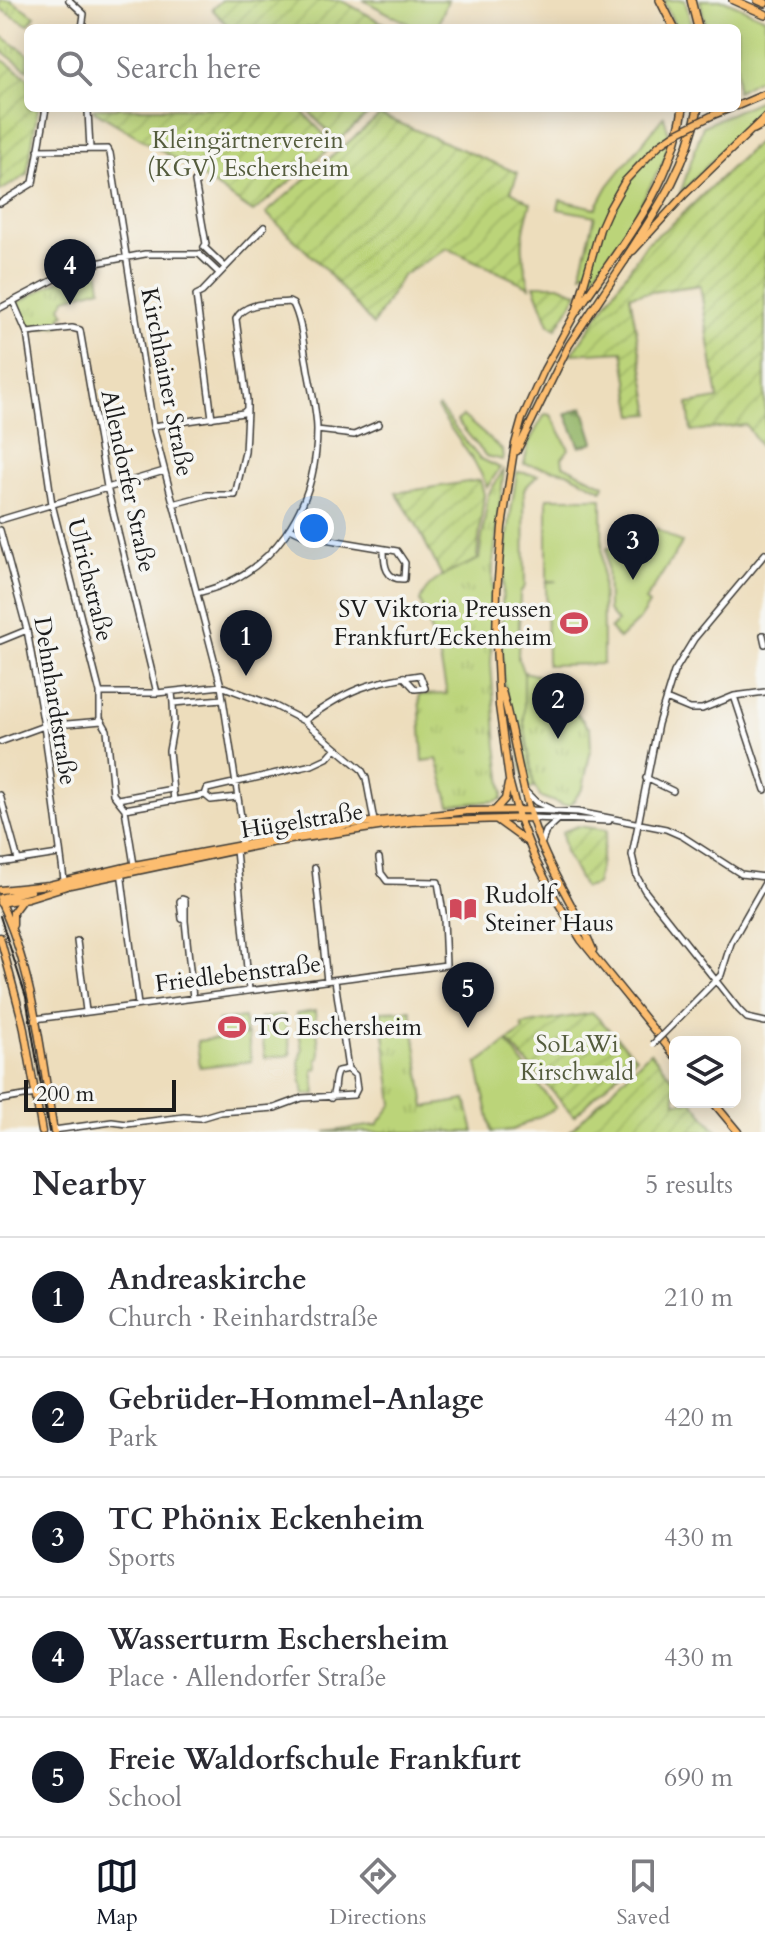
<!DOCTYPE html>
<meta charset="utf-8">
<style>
:root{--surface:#fff;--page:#f7f7f7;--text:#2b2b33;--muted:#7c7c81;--line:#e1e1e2;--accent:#111827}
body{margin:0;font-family:Cardo,serif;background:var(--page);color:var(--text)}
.controls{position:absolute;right:24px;bottom:24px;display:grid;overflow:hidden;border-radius:12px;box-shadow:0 4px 20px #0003}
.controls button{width:72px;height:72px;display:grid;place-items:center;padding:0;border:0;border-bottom:2px solid var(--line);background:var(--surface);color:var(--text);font:40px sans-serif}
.scale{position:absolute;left:24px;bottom:20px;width:152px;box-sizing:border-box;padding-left:8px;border:4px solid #1c1c1c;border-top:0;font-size:22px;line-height:28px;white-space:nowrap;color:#1c1c1c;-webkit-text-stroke:6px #f6f6f2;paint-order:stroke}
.you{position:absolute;left:314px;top:528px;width:28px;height:28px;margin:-20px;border:6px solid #fff;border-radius:50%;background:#1a73e8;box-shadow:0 0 0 12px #1a73e833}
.badge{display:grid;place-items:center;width:52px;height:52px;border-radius:50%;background:var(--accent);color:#fff;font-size:26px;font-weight:700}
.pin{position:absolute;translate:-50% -66px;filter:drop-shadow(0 2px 4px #0008)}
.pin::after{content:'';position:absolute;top:42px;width:28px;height:24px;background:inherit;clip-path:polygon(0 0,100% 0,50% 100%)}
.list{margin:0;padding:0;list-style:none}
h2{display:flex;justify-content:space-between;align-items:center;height:104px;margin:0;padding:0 32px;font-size:34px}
h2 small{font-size:26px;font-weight:400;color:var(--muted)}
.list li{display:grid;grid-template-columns:52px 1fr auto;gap:24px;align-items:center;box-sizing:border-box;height:120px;padding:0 32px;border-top:2px solid var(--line)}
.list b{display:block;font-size:30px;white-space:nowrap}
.list p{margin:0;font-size:26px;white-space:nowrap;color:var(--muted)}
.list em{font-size:26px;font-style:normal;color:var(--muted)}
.icon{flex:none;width:44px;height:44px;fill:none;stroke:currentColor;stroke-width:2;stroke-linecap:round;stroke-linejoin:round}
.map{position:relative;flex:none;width:765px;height:1132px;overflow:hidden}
.search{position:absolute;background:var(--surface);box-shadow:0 4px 20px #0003;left:24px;right:24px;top:24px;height:88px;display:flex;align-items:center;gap:20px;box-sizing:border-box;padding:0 28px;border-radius:12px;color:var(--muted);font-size:30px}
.sheet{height:704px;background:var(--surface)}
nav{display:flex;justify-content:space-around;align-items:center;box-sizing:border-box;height:112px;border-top:2px solid var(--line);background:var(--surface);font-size:22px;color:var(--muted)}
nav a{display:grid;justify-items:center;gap:4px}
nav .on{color:var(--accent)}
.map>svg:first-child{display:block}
</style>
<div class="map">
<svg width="765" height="1132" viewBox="0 0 765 1132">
<defs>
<pattern id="forest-firs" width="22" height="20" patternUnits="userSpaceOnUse" patternTransform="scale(2)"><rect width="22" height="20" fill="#94b669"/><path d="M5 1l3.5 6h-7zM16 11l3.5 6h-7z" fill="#789356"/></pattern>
<pattern id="park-tufts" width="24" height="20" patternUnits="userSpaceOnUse" patternTransform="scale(2)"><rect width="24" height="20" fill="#bbd479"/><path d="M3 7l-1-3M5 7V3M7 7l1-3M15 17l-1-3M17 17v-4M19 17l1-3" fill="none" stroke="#a0b568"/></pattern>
<pattern id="garden-furrows" width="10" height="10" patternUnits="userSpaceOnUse" patternTransform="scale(2)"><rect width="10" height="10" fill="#bbd479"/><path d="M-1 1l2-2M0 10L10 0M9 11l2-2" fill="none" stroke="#a0b568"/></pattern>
</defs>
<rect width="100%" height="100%" fill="#f6f6f2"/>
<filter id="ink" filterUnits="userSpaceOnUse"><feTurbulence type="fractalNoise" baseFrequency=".0125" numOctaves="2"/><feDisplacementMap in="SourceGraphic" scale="16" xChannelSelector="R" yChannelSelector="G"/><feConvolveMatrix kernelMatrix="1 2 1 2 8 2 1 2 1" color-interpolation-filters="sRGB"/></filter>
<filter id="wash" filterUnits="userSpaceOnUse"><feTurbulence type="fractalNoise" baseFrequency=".006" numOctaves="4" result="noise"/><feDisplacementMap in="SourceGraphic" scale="32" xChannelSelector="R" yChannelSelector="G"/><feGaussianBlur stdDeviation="1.8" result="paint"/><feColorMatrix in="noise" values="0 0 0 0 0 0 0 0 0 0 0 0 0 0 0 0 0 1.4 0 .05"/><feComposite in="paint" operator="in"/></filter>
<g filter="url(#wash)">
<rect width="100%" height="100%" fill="#edddbc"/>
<path fill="#bbd479" stroke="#6c784a" stroke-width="2" d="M363 0H448L437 28H416Z
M663 0H685L692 28H676Z
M700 0H724L765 18V75L737 91V28H706Z
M765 98V112L740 132 680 194 703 126Z
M664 116 672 146 626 231 586 286 591 267 582 274V267L595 216 558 209 560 200 596 208 608 186Z
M439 407 479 458 500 468 487 487C479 464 451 431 437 408Z
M545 414 551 415 569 449 562 458 563 465 604 485 602 490 567 472 524 464 529 442Z
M463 416 502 450 503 460 486 456 457 421Z
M517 472 538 475 524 489 525 586 520 593 518 658 526 680 524 723 534 786 530 790C520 771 520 750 516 730 513 713 506 699 504 682 497 612 506 541 517 472Z
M547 498H602L603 664 547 665 546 582 557 581H547Z
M656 528 682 543 645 601 649 604 639 620 619 639 610 629 617 622 608 611 607 548H627L639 534 648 540Z
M315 1011 320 1058 317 1059 318 1068 313 1070 316 1094 304 1095 299 1063 302 1049 296 1014Z
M284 1015 291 1055 265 1058 260 1018Z
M244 1018 246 1033 220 1036 218 1021Z
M248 1035 251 1061 200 1067 197 1041Z
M507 1042 556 1108 513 1130 492 1132 477 1064Z"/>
<path fill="url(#forest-firs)" stroke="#586942" stroke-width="2" d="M583 407 594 442 580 447 566 414Z"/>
<path fill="url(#park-tufts)" stroke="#6c784a" stroke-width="2" d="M0 0H10L35 16 28 25 0 9Z
M0 35 28 54V70L0 50Z
M98 266 101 288 66 298 61 307 65 314 61 316 60 326 29 329 17 303 79 270Z
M504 469 493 565 491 664 497 746 503 793 502 799 495 801 450 805 437 759 423 761 419 695 447 694 440 659 420 601C427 578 459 568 479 559L488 495Z
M524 672 547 678 590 729 591 749 583 788 570 805H562L541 797 534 786 524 723Z
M411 1010 425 1107 466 1100 474 1132H325L377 1125 393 1104 381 1011Z"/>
<path fill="url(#garden-furrows)" stroke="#6c784a" stroke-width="2" d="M222 0H341L392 28H230L212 9Z
M0 58 28 78V108H38L27 175 0 191Z
M95 108H299L334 145 253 212 178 161 93 110Z
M306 108H375L337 142Z
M380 115 518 173 511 191 531 203C520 237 520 253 530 287L447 248 402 276 373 325 324 268 266 213Z
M765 135V454L746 425 691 431 688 404 718 399 700 285 630 295 651 414 634 415 623 351 572 354 647 243 672 224Z
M534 285H559L578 293 556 329 549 324Z
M480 480 484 494 477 556 479 559 442 576 416 524 396 493Z
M578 826 607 830 596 885 584 888 565 852 562 832Z
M593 1013 636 1057 574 1116 508 1041 523 1031 522 1025Z
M650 1052 675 1081V1102H693L718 1132H569Z"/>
</g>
<g filter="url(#ink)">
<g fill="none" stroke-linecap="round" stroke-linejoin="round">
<g stroke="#3b3934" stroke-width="8">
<path id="minor" d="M69 0 84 14 82 28
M88 111 90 149
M38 150 108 149 110 153 153 426 221 686 244 837 236 850 249 990
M195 182 206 244 204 247
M0 203 33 183 46 108
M204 247 225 267
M199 254 219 273
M13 301 27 333 52 504 100 693V718L107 730 113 794 125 809 134 865
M0 308 80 266 145 254H199
M27 333 72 328 80 330 107 487 157 693
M212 418 196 295 202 292 264 227
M153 426 243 413 247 409V400L236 319C245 301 270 304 289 302L293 304C302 322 303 344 307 364 310 385 317 409 317 430 317 507 273 576 197 593
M317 430 334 432
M337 433 354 435 379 424
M173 504 207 495H235L245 452 247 410
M0 520 164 471
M290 528 307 536 397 551 405 563 404 579C386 580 384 566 384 550
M0 530 27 630 44 726 64 880
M765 554 694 639 674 672 658 724 632 855 637 877 645 891 739 1010 747 1018 765 1022
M763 635 765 644
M0 641 27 630
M172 692 173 703 223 699
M100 693H157L221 686 275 706 304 721 361 769 366 778 374 821
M734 696 765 790
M666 699 690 709H702L734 696 765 692
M173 703 174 723 169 751 174 801
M304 721C347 690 367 682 420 675L425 688 415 689 404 677
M0 742 44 726 102 721
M646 778 673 791
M524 790 536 802 551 809
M0 795 18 860
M205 795 211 800 237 797
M118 799 172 789
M125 809 205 795 207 789 312 765 327 758 336 748
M529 810 578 812 666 829 682 836 741 874 765 877
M532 818 609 821
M541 845 546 831 559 819
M0 863 58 854
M315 868 327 981
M121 871 138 1005
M182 899 185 900V921L182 919 180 901Z
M185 921 193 998
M77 941 86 1011
M35 1019 446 965 444 919 438 882 387 881 381 873 379 858
M672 1025 721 975 731 943 765 883
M331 1098C337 1089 332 1080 338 1071L348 1069
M0 1100 36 1094
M54 1130 112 1122 127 1124 184 1117 200 1118 220 1112 275 1108 302 1098 354 1095 357 1089 355 1075 348 1069 335 980"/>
</g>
<g stroke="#3b3934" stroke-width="9">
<path id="major" d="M737 106 765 94
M713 115 731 108
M659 145 625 181 608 211 600 229 576 312 544 370 522 419 515 444 502 527 497 592 496 643 499 706 509 780 519 818 535 859 555 898 581 940 675 1056
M633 251 685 194 765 117
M517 451 569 345 626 259
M502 691C515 736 519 783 535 828 549 871 576 908 593 950
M496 809 505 799 508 784
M497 820 526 841
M0 890 49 885 134 865 353 824 467 811 529 810
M0 898 31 890
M0 901C34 973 41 1054 54 1132
M0 903 28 898 70 885 270 843 412 822 531 818
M13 925V912L22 900
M0 937 23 1024 42 1132
M713 1102 738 1132"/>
</g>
<g stroke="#3b3934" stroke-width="10">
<path id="highway" d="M660 0 674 28
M691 0 698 28
M733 0 765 14
M758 0 765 3
M754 129 765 123
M624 261C655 213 688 166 698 108
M576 312C619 248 672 187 683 108"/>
</g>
<use href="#minor" stroke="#fff" stroke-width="5"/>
<use href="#major" stroke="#fcbd6f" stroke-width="6"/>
<use href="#highway" stroke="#fcbd6f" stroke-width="7"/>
<path stroke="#1c1c1c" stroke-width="2" d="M0 916 26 997 49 1132"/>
<g stroke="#3b3934" stroke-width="8" stroke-linecap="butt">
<path id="minor-bridge" d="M653 1044 672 1025"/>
</g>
<g stroke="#3b3934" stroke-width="9" stroke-linecap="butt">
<path id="major-bridge" d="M659 145 675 134 713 115"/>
</g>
<use href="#minor-bridge" stroke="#fff" stroke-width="5"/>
<use href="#major-bridge" stroke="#fcbd6f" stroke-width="6"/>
</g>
</g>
<defs>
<g id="stadium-bare" transform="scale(2.16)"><path d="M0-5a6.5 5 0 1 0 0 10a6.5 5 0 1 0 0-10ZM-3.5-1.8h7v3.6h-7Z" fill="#d1495b" stroke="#f6f6f2" stroke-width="2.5" paint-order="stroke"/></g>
<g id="library-bare" transform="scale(2.16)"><path d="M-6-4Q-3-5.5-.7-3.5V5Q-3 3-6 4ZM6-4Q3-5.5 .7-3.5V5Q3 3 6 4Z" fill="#d1495b" stroke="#f6f6f2" stroke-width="2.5" paint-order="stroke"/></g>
</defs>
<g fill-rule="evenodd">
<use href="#stadium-bare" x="574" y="623"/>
<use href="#library-bare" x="463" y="909"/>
<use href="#stadium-bare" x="232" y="1027"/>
</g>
<g text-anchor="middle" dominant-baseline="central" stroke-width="7" stroke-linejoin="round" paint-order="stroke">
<g font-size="24" fill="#545c3d" stroke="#f6f6f2">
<text x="248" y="140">Kleingärtnerverein<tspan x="248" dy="28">(KGV) Eschersheim</tspan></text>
<text x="577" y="1044">SoLaWi<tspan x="577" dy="28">Kirschwald</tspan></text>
</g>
<g font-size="24" fill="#1c1c1c" stroke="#f6f6f2">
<text transform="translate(167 382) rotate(79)">Kirchhainer Straße</text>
<text transform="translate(128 481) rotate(78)">Allendorfer Straße</text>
<text transform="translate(90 580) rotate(76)">Ulrichstraße</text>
<text transform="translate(55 701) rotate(81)">Dehnhardtstraße</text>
<text transform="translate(302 821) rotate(-9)">Hügelstraße</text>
<text transform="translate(238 974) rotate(-7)">Friedlebenstraße</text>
</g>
<g font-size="24" fill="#1c1c1c" stroke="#f6f6f2" text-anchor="start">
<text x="552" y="609" text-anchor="end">SV Viktoria Preussen<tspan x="552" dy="28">Frankfurt/Eckenheim</tspan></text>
<text x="485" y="895">Rudolf<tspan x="485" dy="28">Steiner Haus</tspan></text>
<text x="254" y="1027">TC Eschersheim</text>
</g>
</g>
</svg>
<div class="controls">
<button><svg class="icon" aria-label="layers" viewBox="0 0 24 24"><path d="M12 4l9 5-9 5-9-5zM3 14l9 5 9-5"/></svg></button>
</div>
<div class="scale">200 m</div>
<div class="you"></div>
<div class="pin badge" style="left:246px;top:676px">1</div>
<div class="pin badge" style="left:558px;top:739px">2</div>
<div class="pin badge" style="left:633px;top:580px">3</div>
<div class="pin badge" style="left:70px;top:305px">4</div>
<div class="pin badge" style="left:468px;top:1028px">5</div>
<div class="search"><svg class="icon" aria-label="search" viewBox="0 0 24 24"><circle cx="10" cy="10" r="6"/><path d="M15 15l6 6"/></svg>Search here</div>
</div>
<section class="sheet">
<h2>Nearby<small>5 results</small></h2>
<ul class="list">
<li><span class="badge">1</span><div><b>Andreaskirche</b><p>Church · Reinhardstraße</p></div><em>210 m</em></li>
<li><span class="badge">2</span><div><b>Gebrüder-Hommel-Anlage</b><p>Park</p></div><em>420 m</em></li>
<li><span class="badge">3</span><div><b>TC Phönix Eckenheim</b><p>Sports</p></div><em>430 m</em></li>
<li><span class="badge">4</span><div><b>Wasserturm Eschersheim</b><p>Place · Allendorfer Straße</p></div><em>430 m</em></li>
<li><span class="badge">5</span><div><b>Freie Waldorfschule Frankfurt</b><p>School</p></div><em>690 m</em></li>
</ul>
</section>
<nav>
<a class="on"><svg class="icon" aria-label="map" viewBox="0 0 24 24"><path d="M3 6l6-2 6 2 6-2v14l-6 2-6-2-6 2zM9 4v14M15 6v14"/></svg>Map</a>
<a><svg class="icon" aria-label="directions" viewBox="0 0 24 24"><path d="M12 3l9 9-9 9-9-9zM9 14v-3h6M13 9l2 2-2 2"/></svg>Directions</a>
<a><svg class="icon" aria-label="saved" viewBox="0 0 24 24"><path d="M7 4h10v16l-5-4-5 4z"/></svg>Saved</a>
</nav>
